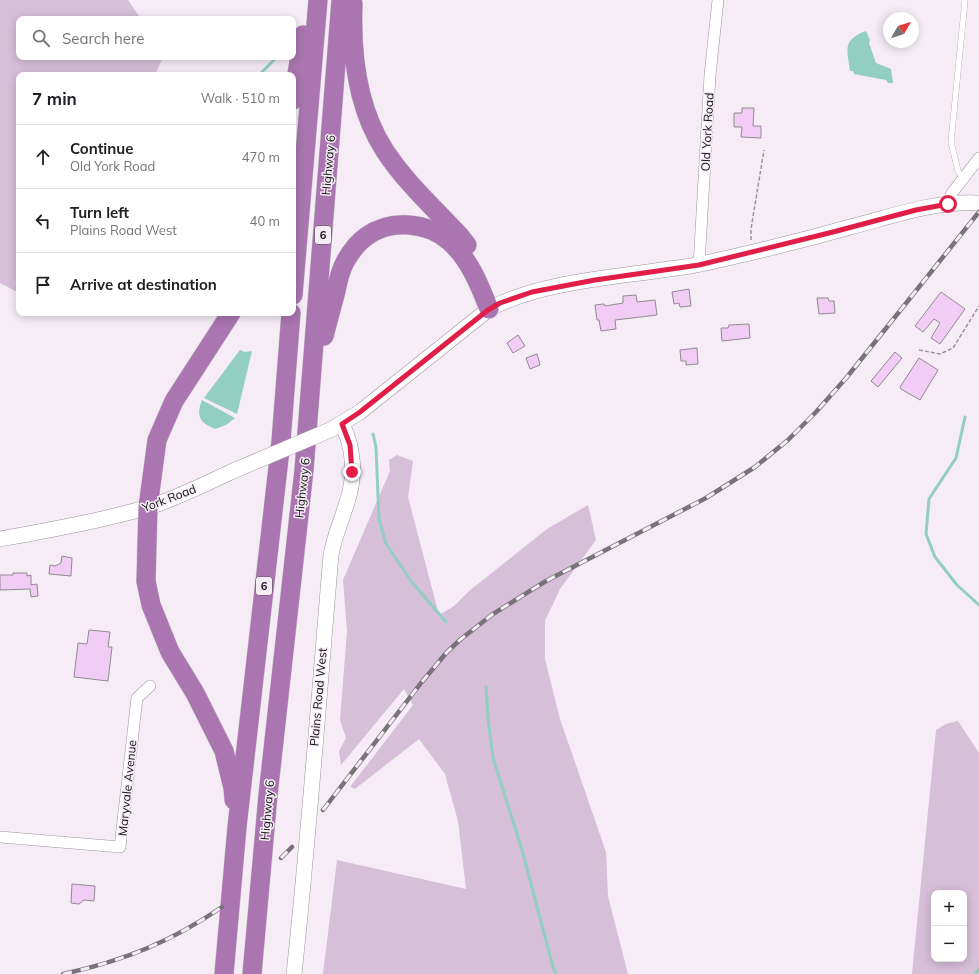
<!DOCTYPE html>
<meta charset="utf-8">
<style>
:root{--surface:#fff;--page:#f6f6f6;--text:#202124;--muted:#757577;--line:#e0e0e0}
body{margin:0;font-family:Mulish,sans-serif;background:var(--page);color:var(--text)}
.controls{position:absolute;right:12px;bottom:12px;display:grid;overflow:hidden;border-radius:8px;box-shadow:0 2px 10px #0003}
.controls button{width:36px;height:36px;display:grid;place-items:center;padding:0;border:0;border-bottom:1px solid var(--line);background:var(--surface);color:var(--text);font:20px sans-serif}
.compass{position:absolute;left:883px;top:12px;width:36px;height:36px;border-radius:50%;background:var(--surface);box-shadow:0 2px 10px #0003;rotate:51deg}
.stop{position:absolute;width:12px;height:12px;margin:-9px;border:3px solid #e11d48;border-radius:50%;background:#fff}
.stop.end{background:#e11d48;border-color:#fff;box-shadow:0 1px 4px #0008}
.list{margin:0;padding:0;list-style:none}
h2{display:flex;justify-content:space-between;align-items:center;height:52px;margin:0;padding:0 16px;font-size:17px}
h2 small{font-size:13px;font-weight:400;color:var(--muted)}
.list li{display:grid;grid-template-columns:26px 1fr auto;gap:12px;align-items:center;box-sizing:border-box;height:64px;padding:0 16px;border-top:1px solid var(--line)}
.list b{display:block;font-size:15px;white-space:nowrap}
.list p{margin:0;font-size:13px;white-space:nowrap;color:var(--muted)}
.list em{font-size:13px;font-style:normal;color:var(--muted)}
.icon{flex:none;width:22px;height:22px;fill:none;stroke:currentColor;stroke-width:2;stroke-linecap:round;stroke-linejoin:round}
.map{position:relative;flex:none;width:979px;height:974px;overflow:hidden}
.search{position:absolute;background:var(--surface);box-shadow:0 2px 10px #0003;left:16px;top:16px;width:280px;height:44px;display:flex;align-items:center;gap:10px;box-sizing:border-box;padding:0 14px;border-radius:8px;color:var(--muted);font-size:15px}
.panel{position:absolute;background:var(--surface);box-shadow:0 2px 10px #0003;left:16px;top:72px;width:280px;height:244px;border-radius:8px}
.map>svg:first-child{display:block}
</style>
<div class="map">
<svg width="979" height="974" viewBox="0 0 979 974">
<rect width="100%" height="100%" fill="#f5ecf6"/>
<path fill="#d7bed9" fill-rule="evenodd" d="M0 0H128L141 19H19V57H163L155 75H19V293L0 283Z
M397 455 413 461 408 497 439 615 454 606 469 591 547 529 588 505 596 540 560 589 545 621V659L560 719 606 852 608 896 628 974H323L337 860 466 889 458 821 445 774 419 739 355 789 350 787 413 705 404 689 341 765 339 751 346 738 340 720 347 631 343 580 390 471 389 460Z
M958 721 979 753V974H912L936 730 946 724ZM934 893H964V959H934Z"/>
<path fill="#92cfc0" d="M866 31 870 40 869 43 876 63 891 69 893 83H888L886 80 854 74 853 71H850C847 49 842 40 866 31Z
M240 350 245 352 252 351 237 414 204 398Z
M202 400 235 418 226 425 215 429C199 422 196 416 202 400Z"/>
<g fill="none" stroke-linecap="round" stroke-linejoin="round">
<path stroke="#92cfc0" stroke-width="3" d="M259 75 277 57
M965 417 956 458 929 499 926 534 935 557 957 585 979 605
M373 434 376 447 379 519 386 544 411 581 446 622
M486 687 488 718 493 758 522 850 553 967 556 974
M975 974 979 969"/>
</g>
<path fill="#f1cdf5" stroke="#918a92" d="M742 108H754L753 126H761V138L741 137 742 127H734V113H742Z
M689 289 691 306 680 307 679 303 674 304 672 292Z
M941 292 965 309 940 344 931 338 940 323 934 319 923 332 915 326Z
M636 295 637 302 655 300 657 315 615 320 616 329 601 331 599 320H597L595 305 604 304 605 306 623 303V296Z
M817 298H828L829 301H834L835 313 819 314Z
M749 324 750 338 722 341 721 328H728L729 325Z
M518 335 525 346 513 353 507 343Z
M697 348 698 364 686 365V361H681L680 350Z
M895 352 902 358 878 387 871 381Z
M537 354 540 365 530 369 526 358Z
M919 358 938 370 920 400 901 389 900 387Z
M62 556 72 558 71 576 49 574 50 565 55 566 61 563Z
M13 573H27V576L31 575V585L37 584 38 596 31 597 30 589 0 590V575H13Z
M89 630 110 632 108 647H112L108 681 74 677 78 643 87 644Z
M72 884 95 886 94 901 84 900 79 904 71 903Z"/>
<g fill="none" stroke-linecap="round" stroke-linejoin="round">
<g stroke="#9c949d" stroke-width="6">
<path id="lane" d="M963 179 958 171 951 142 965 0"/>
</g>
<g stroke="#9c949d" stroke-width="12">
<path id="street" d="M948 204 952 193 979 158
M699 265 710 75 718 0
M0 837 120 847 137 698 150 686"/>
</g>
<g stroke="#9c949d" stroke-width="16">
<path id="secondary" d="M330 430 360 412 489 309C538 283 607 278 662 270 675 268 688 267 701 264 752 253 804 240 854 226 893 216 938 200 979 203
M0 539C50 530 100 521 149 507 178 498 205 484 233 471
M294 974C309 835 319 695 331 555 334 536 342 520 347 502 356 476 354 448 342 424"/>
</g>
<g stroke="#d0d0d0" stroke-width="20">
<path id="highway" d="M353 4C351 55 357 108 385 151 406 183 435 209 460 236L467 245
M293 100 303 35
M293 295 318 0
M231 313 174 401 157 440 148 507 146 581 151 605 170 652 195 693 224 751 233 788 234 800
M324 336C328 321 332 306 336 291 338 281 340 271 345 262 350 253 358 242 367 236 391 219 427 222 449 241 469 258 480 286 489 309
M224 974 237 827 281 441 291 313
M252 974 268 795 304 470 341 0"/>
</g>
<path stroke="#9a949b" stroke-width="1.5" stroke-dasharray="4 2" stroke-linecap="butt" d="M751 240V229L764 150
M919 350 940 354 953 348 979 306"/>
<use href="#lane" stroke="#fff" stroke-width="5.5"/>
<use href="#street" stroke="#fff" stroke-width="11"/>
<use href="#secondary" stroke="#fff" stroke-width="15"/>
<use href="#highway" stroke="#aa75b0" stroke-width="19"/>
<g stroke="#787379" stroke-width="4.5">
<path id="rail" d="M323 810 421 683 447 652 461 639 493 614 546 581 706 498 755 467 788 440 816 412 847 377 979 212
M281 858 292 847
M63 974C123 961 171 942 222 907"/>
</g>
<use href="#rail" stroke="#f5ecf6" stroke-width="3" stroke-dasharray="9" stroke-linecap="butt"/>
<g stroke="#9c949d" stroke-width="16" stroke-linecap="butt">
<path id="secondary-bridge" d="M233 471 330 430"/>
</g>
<use href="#secondary-bridge" stroke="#fff" stroke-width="15"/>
</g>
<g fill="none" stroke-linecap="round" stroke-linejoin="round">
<path stroke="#e11d48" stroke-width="5" d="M352 472 350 445 342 424 360 412 488 310 500 303 532 292 595 280 699 265 833 232 916 210 948 204"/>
</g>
<g text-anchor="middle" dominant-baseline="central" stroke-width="3" stroke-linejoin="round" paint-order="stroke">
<g fill="#f5ecf6" stroke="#585358" stroke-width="1">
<rect x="315" y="226" width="16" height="18" rx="3"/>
<rect x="256" y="577" width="16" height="18" rx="3"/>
</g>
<g font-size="11" font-weight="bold" fill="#141215">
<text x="323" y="235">6</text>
<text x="264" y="586">6</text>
</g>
<g font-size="12" fill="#141215" stroke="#f5ecf6">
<text transform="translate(707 132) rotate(-87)">Old York Road</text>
<text transform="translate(328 165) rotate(-85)">Highway 6</text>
<text transform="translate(302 488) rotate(-84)">Highway 6</text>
<text transform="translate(169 498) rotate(-21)">York Road</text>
<text transform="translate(318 697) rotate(-85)">Plains Road West</text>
<text transform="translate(127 788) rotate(-84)">Maryvale Avenue</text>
<text transform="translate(267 810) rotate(-85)">Highway 6</text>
</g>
</g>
</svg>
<div class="controls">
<button>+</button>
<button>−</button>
</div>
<svg class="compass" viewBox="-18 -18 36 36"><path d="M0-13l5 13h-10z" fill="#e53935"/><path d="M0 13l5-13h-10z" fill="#757577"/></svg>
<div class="stop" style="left:948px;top:204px"></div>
<div class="stop end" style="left:352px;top:472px"></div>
<div class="search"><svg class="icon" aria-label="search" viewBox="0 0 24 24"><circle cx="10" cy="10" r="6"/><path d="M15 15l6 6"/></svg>Search here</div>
<section class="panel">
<h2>7 min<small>Walk · 510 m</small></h2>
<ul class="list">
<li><svg class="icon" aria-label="ahead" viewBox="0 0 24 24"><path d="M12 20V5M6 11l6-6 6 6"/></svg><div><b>Continue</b><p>Old York Road</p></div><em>470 m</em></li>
<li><svg class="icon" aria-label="left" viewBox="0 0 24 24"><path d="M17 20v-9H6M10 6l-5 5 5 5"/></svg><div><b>Turn left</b><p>Plains Road West</p></div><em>40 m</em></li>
<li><svg class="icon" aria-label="arrive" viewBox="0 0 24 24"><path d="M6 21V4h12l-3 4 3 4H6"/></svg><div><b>Arrive at destination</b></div></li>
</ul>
</section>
</div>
